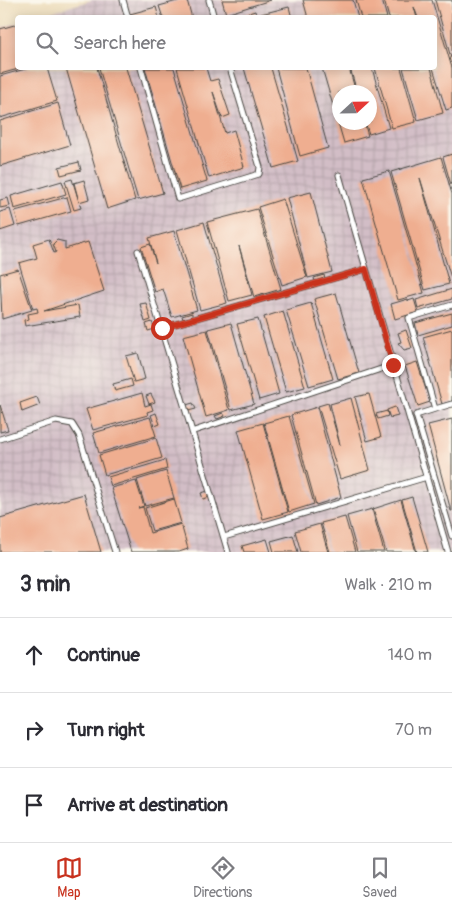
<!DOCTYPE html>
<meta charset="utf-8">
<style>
:root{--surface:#fff;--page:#f2f2f3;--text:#2b2b33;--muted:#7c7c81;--line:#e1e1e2;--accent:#c8321e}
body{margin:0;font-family:Pangolin,sans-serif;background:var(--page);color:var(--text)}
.compass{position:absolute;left:332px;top:85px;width:45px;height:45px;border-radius:50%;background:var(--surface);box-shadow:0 2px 12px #0003;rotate:68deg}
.stop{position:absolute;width:15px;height:15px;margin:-11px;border:4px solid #c8321e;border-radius:50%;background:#fff}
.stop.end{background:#c8321e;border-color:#fff;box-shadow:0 1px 5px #0008}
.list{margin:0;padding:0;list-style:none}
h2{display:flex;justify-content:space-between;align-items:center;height:65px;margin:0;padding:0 20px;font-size:21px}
h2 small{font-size:16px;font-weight:400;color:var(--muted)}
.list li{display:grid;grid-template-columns:32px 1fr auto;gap:15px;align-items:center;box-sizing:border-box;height:75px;padding:0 20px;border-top:1px solid var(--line)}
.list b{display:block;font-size:19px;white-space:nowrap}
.list em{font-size:16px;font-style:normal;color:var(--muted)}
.icon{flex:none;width:28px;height:28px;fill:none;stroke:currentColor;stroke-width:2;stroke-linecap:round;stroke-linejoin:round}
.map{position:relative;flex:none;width:452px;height:552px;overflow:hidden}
.search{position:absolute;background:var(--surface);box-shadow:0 2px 12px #0003;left:15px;right:15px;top:15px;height:55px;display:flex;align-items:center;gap:12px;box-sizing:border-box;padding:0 18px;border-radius:5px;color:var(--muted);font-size:19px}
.sheet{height:290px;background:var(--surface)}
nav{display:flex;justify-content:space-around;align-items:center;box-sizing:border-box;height:70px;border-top:1px solid var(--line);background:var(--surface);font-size:14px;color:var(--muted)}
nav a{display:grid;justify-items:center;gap:2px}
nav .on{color:var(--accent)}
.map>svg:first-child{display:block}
</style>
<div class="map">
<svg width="452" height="552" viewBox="0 0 452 552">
<defs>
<pattern id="industrial-grid" width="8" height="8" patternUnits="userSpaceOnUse" patternTransform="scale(1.25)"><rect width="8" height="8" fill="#d2bdc6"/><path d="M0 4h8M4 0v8" fill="none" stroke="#b4a3aa"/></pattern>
</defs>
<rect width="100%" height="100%" fill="#fbf7ec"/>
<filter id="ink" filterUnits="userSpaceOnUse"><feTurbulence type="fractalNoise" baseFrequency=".02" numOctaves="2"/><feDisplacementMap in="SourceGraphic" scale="10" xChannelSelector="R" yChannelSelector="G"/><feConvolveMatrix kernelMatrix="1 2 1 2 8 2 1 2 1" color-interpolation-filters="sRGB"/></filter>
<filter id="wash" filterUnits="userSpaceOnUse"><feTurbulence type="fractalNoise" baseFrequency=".0096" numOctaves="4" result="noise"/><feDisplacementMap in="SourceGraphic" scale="20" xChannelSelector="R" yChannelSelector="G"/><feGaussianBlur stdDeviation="1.12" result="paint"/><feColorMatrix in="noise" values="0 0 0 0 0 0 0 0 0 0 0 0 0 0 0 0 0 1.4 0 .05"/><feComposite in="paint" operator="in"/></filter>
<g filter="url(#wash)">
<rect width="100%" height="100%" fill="#eedebd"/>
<path fill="url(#industrial-grid)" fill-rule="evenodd" d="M92 0H452V552H0V28L17 23 18 68H434V18L35 17ZM340 92H370V122H340Z"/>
<g id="blocks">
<path fill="#efae90" d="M181 0H187L192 18H163L159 6Z
M222 0H271L226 14Z
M303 0H353L358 18H308Z
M356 0H382L387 18H361Z
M384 0H432L452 68V108L446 110 433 68H434V18H418L414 7 417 18H389Z
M435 0H452V58H451Z
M156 7 159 18H131L130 14Z
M289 7 292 18H262L261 14Z
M255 11 257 18H236V17Z
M18 24V68H22L0 74V29Z
M29 68H47L57 101 0 118V76Z
M66 68H97L135 200 107 209Z
M99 68H126L163 193 138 200Z
M145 68H174L207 181 180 189Z
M177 68H206L210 81 218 79 230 115 222 118 213 92 225 133 234 130 244 167 209 178Z
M244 68H271L298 161 273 168Z
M276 68H306L328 148 300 156Z
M322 68H349L356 92H339V122H364L368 136 344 143Z
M350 68H372L389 128 369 134 365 122H370V92H357Z
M375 68H401L416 122 392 128Z
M403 68H431L443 113 418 120Z
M58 103 70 145 0 166V121Z
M452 154V185H451L443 157Z
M441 157 452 194V281L420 178 449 284 425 290 391 172Z
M79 162 81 170 61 175 59 167Z
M389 171 424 293 398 300 363 178Z
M72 179 81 208 74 210 65 181Z
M84 180 89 199 79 202 74 183Z
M62 181 66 194 14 209 11 196Z
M311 192 332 272 308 278 287 198Z
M67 197 71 211 19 226 15 211Z
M8 198 10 206 0 208V200Z
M283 199 307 277 282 285 258 207Z
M10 209 15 226 0 231V212Z
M257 209 281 289 254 297 239 246 252 295 229 301 207 222Z
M204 222 227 303 200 310 177 230Z
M174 231 197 310 172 317 163 289 155 292 141 247 150 244 156 263 149 238Z
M49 239 54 253 56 252 53 244 57 240 65 242V249L88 242 104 291 44 311 78 305 80 317 25 326 24 320 29 319 28 314 38 312 37 308 33 309 19 263 37 258 33 244Z
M18 269 32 310 2 319 0 274Z
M324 275 325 279 315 282 314 278Z
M452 289V299L418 309 416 300Z
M336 293 359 373 338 379 314 299Z
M408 299V301L414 299 418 312 395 319 391 304Z
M146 303 151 320 145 322 140 304Z
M311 303 333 379 309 386 286 310Z
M283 311 305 387 286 392 264 317Z
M192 313V317L183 319 182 316Z
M452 313V325L418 335 415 323Z
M258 319 279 394 259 400 237 324Z
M152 322 155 329 148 331 146 324Z
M231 323 254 404 231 410 208 329Z
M452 329V401L442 404 423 337Z
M207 330 229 410 206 417 183 336Z
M406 330 412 348 404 350 398 343 401 342 398 333Z
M138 353 145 379 134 382 126 356Z
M417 362 430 402 418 406 405 366Z
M131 379 133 386 115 391 113 384Z
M142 393 145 406 151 404 153 410 147 412 148 415 93 430 86 409Z
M151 394 155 402 149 404 146 396Z
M369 394 381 437 367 441 355 397Z
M37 397 40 405 22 412 20 403Z
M351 398 370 470 340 479 318 406 328 403 340 445 330 404Z
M193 403 196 409 188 411 186 405Z
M0 405 8 430 0 432Z
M317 407 341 497 316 505 291 415Z
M395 407 398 416 390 418 387 410Z
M387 411 388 416 378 419 376 414Z
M156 413 160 424 155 426 151 415Z
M223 413 225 416 217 419 215 416Z
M289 416 314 504 289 512 264 423Z
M150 417 156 436 99 453 93 433Z
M452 419V511H451L428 425Z
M263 423 288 512 263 519 238 430Z
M156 438 162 458 105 475 99 455Z
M165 460 167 469 111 486 108 477Z
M166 471 174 498 145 506 137 480Z
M136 481 144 506 138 508 143 507 150 533 181 524 188 549 179 552H131L111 488Z
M208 491 210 497 203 499 201 493Z
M84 494 101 552H0V518Z
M412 497 428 552H417L402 500Z
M174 499 181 523 152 531 145 508Z
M401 500 416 552H386L373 509Z
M372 509 384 552H357L347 516Z
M345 517 355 552H330L321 523Z
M320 524 328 552H301L295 531Z
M293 535 298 552H274L271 541Z
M267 539 271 552H244L242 546Z"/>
</g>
</g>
<g filter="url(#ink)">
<use href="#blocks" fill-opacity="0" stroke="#484641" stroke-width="1"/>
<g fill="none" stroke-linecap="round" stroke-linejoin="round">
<g stroke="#484641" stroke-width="7">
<path id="lane" d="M123 0 128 18
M209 0 214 18
M141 68 178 199 259 174 260 167 230 68
M339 175 448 552
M138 251 228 552
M452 305 409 318 435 409 452 404
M162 328 366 269
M435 409 416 415 452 536
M194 431 393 365
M0 439 56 421 72 424 79 435 115 552
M224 537 427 477"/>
</g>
<use href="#lane" stroke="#fff" stroke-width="5"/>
</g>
</g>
<g fill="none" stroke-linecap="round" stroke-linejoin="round" filter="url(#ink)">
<path stroke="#c8321e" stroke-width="6" d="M162 328 366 269 393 365"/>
</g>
</svg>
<svg class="compass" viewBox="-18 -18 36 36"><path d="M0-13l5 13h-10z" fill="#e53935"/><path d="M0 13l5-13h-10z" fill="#7c7c81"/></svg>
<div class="stop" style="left:162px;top:328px"></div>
<div class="stop end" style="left:393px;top:365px"></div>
<div class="search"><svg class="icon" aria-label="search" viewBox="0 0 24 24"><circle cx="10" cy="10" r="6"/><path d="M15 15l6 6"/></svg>Search here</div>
</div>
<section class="sheet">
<h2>3 min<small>Walk · 210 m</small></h2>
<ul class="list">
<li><svg class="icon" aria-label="ahead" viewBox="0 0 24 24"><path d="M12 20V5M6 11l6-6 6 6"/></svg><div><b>Continue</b></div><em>140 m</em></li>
<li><svg class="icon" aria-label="right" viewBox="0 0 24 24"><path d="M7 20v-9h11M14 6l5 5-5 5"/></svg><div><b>Turn right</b></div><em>70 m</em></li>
<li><svg class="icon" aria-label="arrive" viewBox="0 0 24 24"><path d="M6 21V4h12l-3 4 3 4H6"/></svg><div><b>Arrive at destination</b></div></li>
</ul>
</section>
<nav>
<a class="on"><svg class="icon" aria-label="map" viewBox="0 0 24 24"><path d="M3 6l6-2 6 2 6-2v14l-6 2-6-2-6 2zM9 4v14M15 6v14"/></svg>Map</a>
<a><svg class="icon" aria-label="directions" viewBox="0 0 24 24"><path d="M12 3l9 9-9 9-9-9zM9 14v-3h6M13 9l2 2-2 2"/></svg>Directions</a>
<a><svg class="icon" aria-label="saved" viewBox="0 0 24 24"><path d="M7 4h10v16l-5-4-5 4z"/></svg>Saved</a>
</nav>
